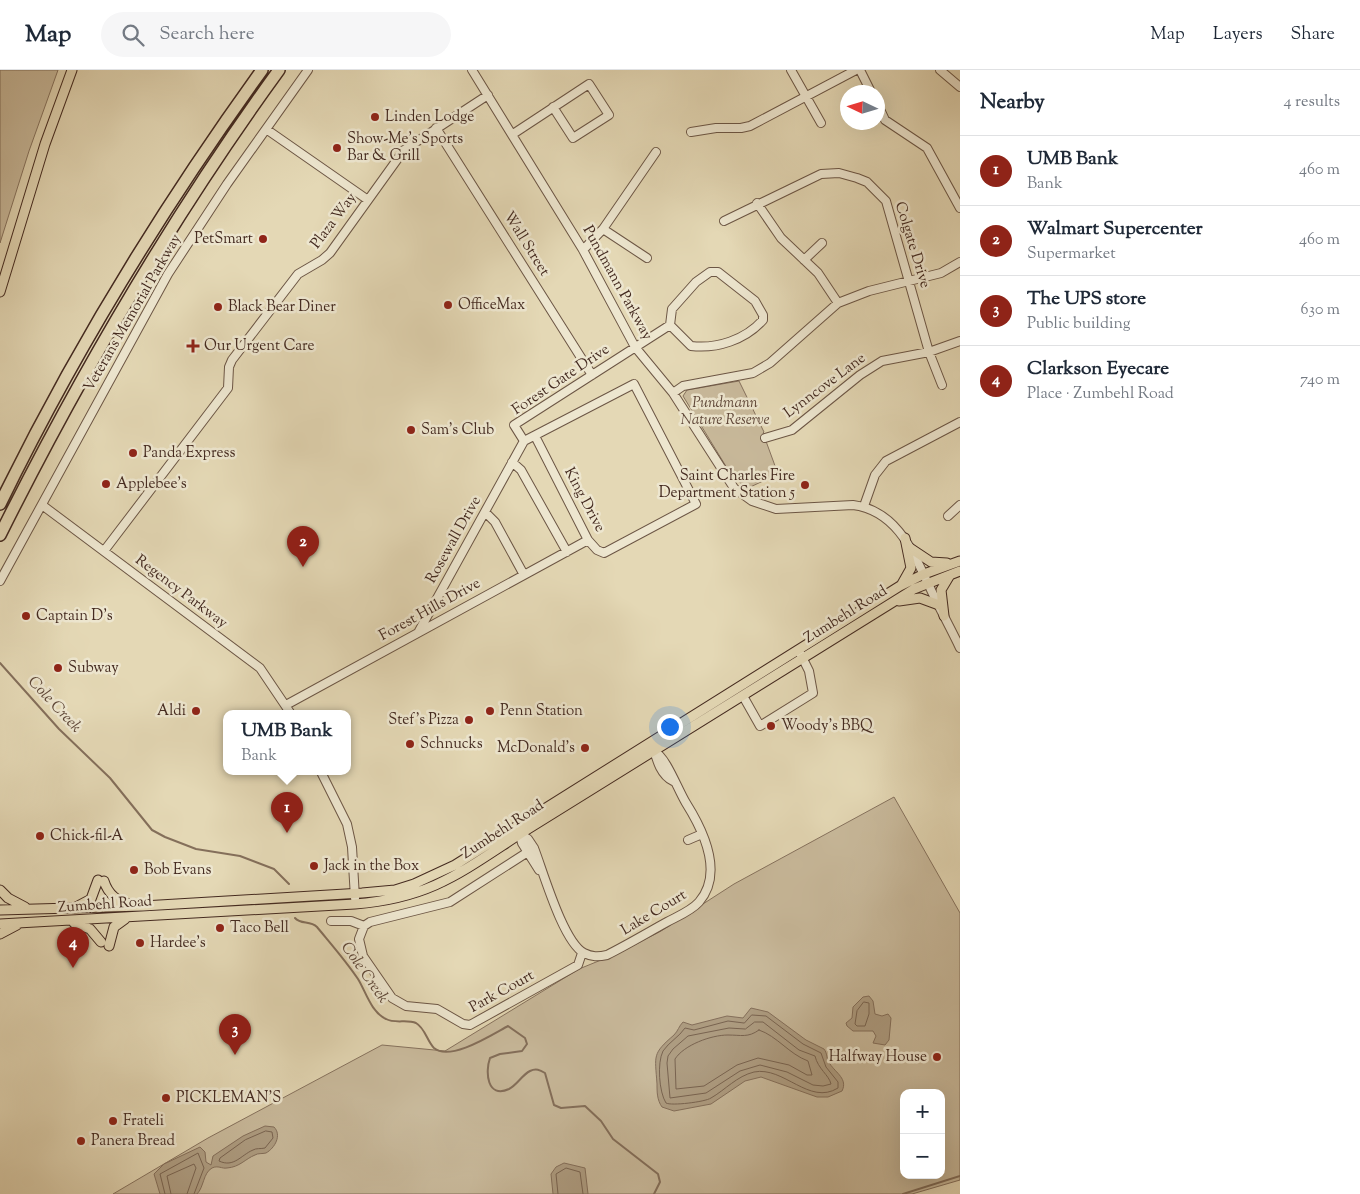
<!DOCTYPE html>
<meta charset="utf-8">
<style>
:root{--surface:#fff;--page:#f6f6f7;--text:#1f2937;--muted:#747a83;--line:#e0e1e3;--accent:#8f2418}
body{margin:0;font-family:"Sorts Mill Goudy",serif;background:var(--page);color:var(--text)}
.controls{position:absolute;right:15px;bottom:15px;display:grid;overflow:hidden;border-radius:10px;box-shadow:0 5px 20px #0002}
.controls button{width:45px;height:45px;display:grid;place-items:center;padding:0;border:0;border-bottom:1px solid var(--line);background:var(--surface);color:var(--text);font:25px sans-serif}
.compass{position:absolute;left:840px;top:15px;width:45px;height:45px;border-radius:50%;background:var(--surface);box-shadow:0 5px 20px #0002;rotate:274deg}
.you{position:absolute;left:669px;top:656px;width:18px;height:18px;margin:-12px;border:4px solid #fff;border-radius:50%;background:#1a73e8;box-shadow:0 0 0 8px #1a73e833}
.badge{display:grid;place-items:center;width:32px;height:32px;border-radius:50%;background:var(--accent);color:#fff;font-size:16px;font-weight:700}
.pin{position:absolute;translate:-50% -41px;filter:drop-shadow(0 1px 2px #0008)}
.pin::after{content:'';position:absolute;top:26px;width:18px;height:15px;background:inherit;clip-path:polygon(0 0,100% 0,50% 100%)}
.popup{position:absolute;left:223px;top:640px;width:128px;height:65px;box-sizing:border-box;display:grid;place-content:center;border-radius:10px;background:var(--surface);filter:drop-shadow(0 1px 4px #0005);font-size:16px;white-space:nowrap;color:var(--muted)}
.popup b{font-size:19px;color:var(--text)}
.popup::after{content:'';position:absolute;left:50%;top:100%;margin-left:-10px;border:10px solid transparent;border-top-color:var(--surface)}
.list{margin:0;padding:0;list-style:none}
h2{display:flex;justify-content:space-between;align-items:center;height:65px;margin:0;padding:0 20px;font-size:21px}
h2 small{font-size:16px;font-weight:400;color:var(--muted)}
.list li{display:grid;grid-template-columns:32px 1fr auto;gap:15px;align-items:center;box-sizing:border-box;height:70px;padding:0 20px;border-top:1px solid var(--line)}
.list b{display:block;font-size:19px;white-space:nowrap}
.list p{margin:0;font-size:16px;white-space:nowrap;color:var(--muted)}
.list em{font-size:16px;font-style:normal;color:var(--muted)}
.icon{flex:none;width:28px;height:28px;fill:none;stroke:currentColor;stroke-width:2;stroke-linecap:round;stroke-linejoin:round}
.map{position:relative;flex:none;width:960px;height:1124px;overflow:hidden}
header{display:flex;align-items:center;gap:30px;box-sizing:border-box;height:70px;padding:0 25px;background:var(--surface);border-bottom:1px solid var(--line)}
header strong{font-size:24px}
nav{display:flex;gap:28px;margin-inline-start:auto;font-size:18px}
.search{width:350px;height:45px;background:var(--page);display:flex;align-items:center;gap:12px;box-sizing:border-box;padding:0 18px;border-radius:28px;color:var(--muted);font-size:19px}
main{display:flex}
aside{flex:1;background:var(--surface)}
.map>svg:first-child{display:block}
</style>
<header>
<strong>Map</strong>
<div class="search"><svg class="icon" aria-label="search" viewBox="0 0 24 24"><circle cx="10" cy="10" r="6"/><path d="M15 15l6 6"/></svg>Search here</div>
<nav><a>Map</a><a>Layers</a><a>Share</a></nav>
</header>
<main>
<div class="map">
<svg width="960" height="1124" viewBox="0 0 960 1124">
<rect width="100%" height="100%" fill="#e4d8b5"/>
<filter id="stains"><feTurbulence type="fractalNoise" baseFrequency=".004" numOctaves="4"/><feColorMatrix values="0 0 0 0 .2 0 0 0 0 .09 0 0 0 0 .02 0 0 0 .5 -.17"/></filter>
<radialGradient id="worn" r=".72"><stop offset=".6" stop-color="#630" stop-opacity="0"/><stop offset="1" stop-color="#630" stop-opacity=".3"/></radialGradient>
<path fill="#c9ba9c" stroke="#86725e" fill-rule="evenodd" d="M0 0H58L29 81 0 173Z
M739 311 764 362 763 363 778 404 746 419 727 398 683 326 687 320Z
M894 727 960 843V1110L912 1124H113L208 1068 382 975 445 981 579 899 623 881 661 861 734 814ZM904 1023H941V1105H904Z"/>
<path fill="#ae9d82" stroke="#846f5b" d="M869 926 873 931 875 944 882 946 888 944 891 948 889 970 885 975 873 973 876 966 873 961H853L847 956 846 953 852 948 853 937 863 927Z
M751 938 768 942 806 970 824 979C828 984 826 990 830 994 836 1003 848 1009 842 1021L828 1027H817L761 1007 745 1011 711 1034 674 1041 662 1037C657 1030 657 1022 657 1014 655 985 652 984 674 965 678 961 679 956 683 952L692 955 727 946 743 948Z
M265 1056 274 1057C282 1065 275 1078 266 1083 262 1084 258 1083 255 1085 245 1089 240 1097 227 1098 222 1099 218 1095 212 1098 203 1103 204 1117 197 1124H160L154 1104 164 1094 200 1077 205 1082 206 1092 211 1095 213 1086 243 1066Z
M564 1093 585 1098 588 1124H553L551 1104 556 1097Z"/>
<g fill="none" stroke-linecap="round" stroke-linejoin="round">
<path stroke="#796451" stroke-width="1" d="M864 932 869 933V944L865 956H857L855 954 857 941Z
M752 945 766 946 803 974 821 983 826 997 838 1012V1018C809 1036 784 996 754 1002 737 1006 725 1020 711 1028 705 1032 671 1036 666 1033 659 1022 657 993 663 981 669 972 679 967 685 958L694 960 728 951 744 953Z
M755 952H763L799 980 815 986C818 999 829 1005 831 1014L823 1016 813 1015 787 1002 760 995 740 1001 706 1023 670 1028 667 993 668 986 673 979 688 966 729 958 745 959Z
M759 960C777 966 789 984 808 991L812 1005H807L789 995 758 988 737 995 704 1016 676 1019 675 989C684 975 711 965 728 965 741 965 748 968 759 960Z
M266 1061 272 1062 273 1068 265 1078C261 1079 256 1078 253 1080 241 1085 234 1098 219 1091L220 1088 245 1070Z
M165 1124 160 1104 198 1083 204 1098 194 1124
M171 1124 167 1106 194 1094 196 1098 187 1124
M558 1124 556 1104 566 1098 580 1102 583 1124"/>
<path stroke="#846f5b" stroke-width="2" d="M0 593 59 659 110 708 152 760 165 767 196 779 240 786 274 799 289 814
M295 848C301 855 310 850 317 857 331 874 346 891 358 909 366 922 371 942 386 949 395 954 407 949 416 953 425 958 427 971 434 978 450 992 493 964 508 956L525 968 527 974 522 981 500 984 490 988C485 1002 487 1029 509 1019 517 1015 522 1005 530 1001 536 998 540 1000 545 1003L554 1035 561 1038 585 1036 601 1051 613 1069 658 1104 660 1112 654 1124
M903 1124 960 1106"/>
<g stroke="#6c5645" stroke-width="10">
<path id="minor" d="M472 0 583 180 635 277 673 323 734 418 752 431 776 439 853 435C899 441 914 485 932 522 941 541 951 559 960 578
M791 0 821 53
M860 0 871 22
M940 0 960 17
M878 35 885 50 927 78 960 138
M436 58 592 305
M266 59 368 130
M691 62 716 58H741L750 56 856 0
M513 64 589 14 609 45 573 68 553 37
M757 133 781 168 818 203 838 233
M724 151 821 104 839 103 857 108 867 112 886 131 929 282 942 315
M603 159 647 188
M583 180 603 159 656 82
M804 190 822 173
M673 323 683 316 753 303 770 293 838 233 869 221 941 203 960 192
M765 368 792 360 860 305 882 291 929 282 960 271
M524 371 514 355 670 255 691 276C717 279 745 270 763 250V245L755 231 718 202H710L696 212 672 239 670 255
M512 392 521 400 567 482
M42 435 260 598 291 644
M864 436 875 405 886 391 960 352
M485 442 495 452 524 505
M948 446 960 435
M104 481 228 318 229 297 232 290 298 204 322 190 330 183 404 80 488 25
M0 511 168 204 227 114 308 0
M419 561 524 371 634 314 696 434 604 483 597 480 588 470 535 366
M743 626 760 656 813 623 809 601 800 583
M286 635 588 470
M654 680C657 691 661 705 673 711
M321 702 347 754 352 777 355 828
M519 762 522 773 539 800
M520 764 528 769 534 778C543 801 563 872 584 883 592 887 598 887 607 885 627 875 647 863 667 852 678 846 691 841 699 832 724 803 703 760 686 733 678 720 666 687 655 682
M688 770 702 764
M331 851H351L364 856 370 852 450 832 534 778
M364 856 359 869 363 886 392 928 406 936 437 939 463 954 470 955 578 895 582 883"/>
</g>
<g stroke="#442a20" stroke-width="11">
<path id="major" d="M0 222 45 74 72 0
M910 478 931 492 947 493
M902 514 911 498 905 468
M899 531 920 528 939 535
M944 546 941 520 950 505
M104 811C108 824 118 832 131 834
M0 820 8 828 25 837
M76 837 91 829 98 810
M0 840 143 836 362 823 395 820 414 814 455 795 900 516 924 504 960 491
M74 853 90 859 101 872
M0 854 355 834C430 828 460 803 520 764L914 519 960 501
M0 864 17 855
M109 876 114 857 125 849"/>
</g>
<g stroke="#442a20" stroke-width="14">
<path id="highway" d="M0 434C74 282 163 137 262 0
M0 465C81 303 172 147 279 0"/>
</g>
<use href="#minor" stroke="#ede6cf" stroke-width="8"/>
<use href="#major" stroke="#e4d8b5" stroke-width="9"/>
<use href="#highway" stroke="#e4d8b5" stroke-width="11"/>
</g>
<g fill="#8f2418" stroke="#ede6cf" stroke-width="2">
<circle cx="375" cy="47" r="5"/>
<circle cx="337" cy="78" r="5"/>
<circle cx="263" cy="169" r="5"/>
<circle cx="448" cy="235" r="5"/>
<circle cx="218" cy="237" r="5"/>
<path d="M190.5 268.5h5v5h5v5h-5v5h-5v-5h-5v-5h5z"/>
<circle cx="411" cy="360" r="5"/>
<circle cx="133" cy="383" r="5"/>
<circle cx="106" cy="414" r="5"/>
<circle cx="805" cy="415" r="5"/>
<circle cx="26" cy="546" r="5"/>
<circle cx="58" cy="598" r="5"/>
<circle cx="196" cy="641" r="5"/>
<circle cx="490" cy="641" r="5"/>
<circle cx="469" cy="650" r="5"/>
<circle cx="771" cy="656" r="5"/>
<circle cx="410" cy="674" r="5"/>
<circle cx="585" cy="678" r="5"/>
<circle cx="40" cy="766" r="5"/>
<circle cx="314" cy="796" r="5"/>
<circle cx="134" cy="800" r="5"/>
<circle cx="220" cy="858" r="5"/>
<circle cx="140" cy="873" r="5"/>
<circle cx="937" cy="987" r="5"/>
<circle cx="166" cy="1028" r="5"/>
<circle cx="113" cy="1051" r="5"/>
<circle cx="81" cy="1071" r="5"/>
</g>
<g text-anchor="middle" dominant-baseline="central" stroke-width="5" stroke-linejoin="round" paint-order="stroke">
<g font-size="15" fill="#442a20" stroke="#ede6cf" text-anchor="start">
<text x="385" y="47">Linden Lodge</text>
<text x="347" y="69">Show-Me's Sports<tspan x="347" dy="17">Bar &amp; Grill</tspan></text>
<text x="253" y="169" text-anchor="end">PetSmart</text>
<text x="458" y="235">OfficeMax</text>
<text x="228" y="237">Black Bear Diner</text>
<text x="204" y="276">Our Urgent Care</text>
<text x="421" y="360">Sam's Club</text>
<text x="143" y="383">Panda Express</text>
<text x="795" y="406" text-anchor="end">Saint Charles Fire<tspan x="795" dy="17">Department Station 5</tspan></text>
<text x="116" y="414">Applebee's</text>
<text x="36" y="546">Captain D's</text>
<text x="68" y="598">Subway</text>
<text x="186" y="641" text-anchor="end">Aldi</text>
<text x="500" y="641">Penn Station</text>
<text x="459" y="650" text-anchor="end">Stef's Pizza</text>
<text x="781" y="656">Woody's BBQ</text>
<text x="420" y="674">Schnucks</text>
<text x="575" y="678" text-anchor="end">McDonald's</text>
<text x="50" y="766">Chick-fil-A</text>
<text x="324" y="796">Jack in the Box</text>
<text x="144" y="800">Bob Evans</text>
<text x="230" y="858">Taco Bell</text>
<text x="150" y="873">Hardee's</text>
<text x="927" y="987" text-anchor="end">Halfway House</text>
<text x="176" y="1028">PICKLEMAN'S</text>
<text x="123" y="1051">Frateli</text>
<text x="91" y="1071">Panera Bread</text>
</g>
<g font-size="15" fill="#442a20" stroke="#ede6cf">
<text transform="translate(334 151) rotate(-53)">Plaza Way</text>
<text transform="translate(526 174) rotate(58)">Wall Street</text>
<text transform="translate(912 175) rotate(73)">Colgate Drive</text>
<text transform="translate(617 213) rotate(61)">Pundmann Parkway</text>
<text transform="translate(133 243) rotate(-60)">Veterans Memorial Parkway</text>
<text transform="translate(561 310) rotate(-34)">Forest Gate Drive</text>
<text transform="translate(825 316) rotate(-37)">Lynncove Lane</text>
<text transform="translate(584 430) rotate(62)">King Drive</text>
<text transform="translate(454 470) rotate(-61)">Rosewall Drive</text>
<text transform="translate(181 522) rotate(37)">Regency Parkway</text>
<text transform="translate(430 540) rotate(-29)">Forest Hills Drive</text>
<text transform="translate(846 545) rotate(-32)">Zumbehl Road</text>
<text transform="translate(503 760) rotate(-33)">Zumbehl Road</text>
<text transform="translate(105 835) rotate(-4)">Zumbehl Road</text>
<text transform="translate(654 843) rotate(-31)">Lake Court</text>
<text transform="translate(502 922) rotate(-29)">Park Court</text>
</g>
<g font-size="15" font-style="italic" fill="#5f4739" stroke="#ede6cf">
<text x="725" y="333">Pundmann<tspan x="725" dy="17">Nature Reserve</tspan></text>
</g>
<g font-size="16" font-style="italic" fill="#5e4738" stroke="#ede6cf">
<text transform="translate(54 635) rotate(47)">Cole Creek</text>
<text transform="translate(364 903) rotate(55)">Cole Creek</text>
</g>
</g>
<rect width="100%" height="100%" filter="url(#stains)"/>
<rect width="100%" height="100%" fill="url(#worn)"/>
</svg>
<div class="controls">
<button>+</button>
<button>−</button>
</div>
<svg class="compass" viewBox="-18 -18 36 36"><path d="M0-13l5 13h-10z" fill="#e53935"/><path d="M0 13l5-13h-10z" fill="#747a83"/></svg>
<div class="you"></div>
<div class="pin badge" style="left:287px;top:763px">1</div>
<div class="popup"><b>UMB Bank</b>Bank</div>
<div class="pin badge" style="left:303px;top:497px">2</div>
<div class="pin badge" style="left:235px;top:985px">3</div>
<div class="pin badge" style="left:73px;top:898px">4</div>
</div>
<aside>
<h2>Nearby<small>4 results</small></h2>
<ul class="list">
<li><span class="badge">1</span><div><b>UMB Bank</b><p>Bank</p></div><em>460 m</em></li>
<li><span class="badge">2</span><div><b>Walmart Supercenter</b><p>Supermarket</p></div><em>460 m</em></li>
<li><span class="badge">3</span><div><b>The UPS store</b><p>Public building</p></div><em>630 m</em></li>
<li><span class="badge">4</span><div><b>Clarkson Eyecare</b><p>Place · Zumbehl Road</p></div><em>740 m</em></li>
</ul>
</aside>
</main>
